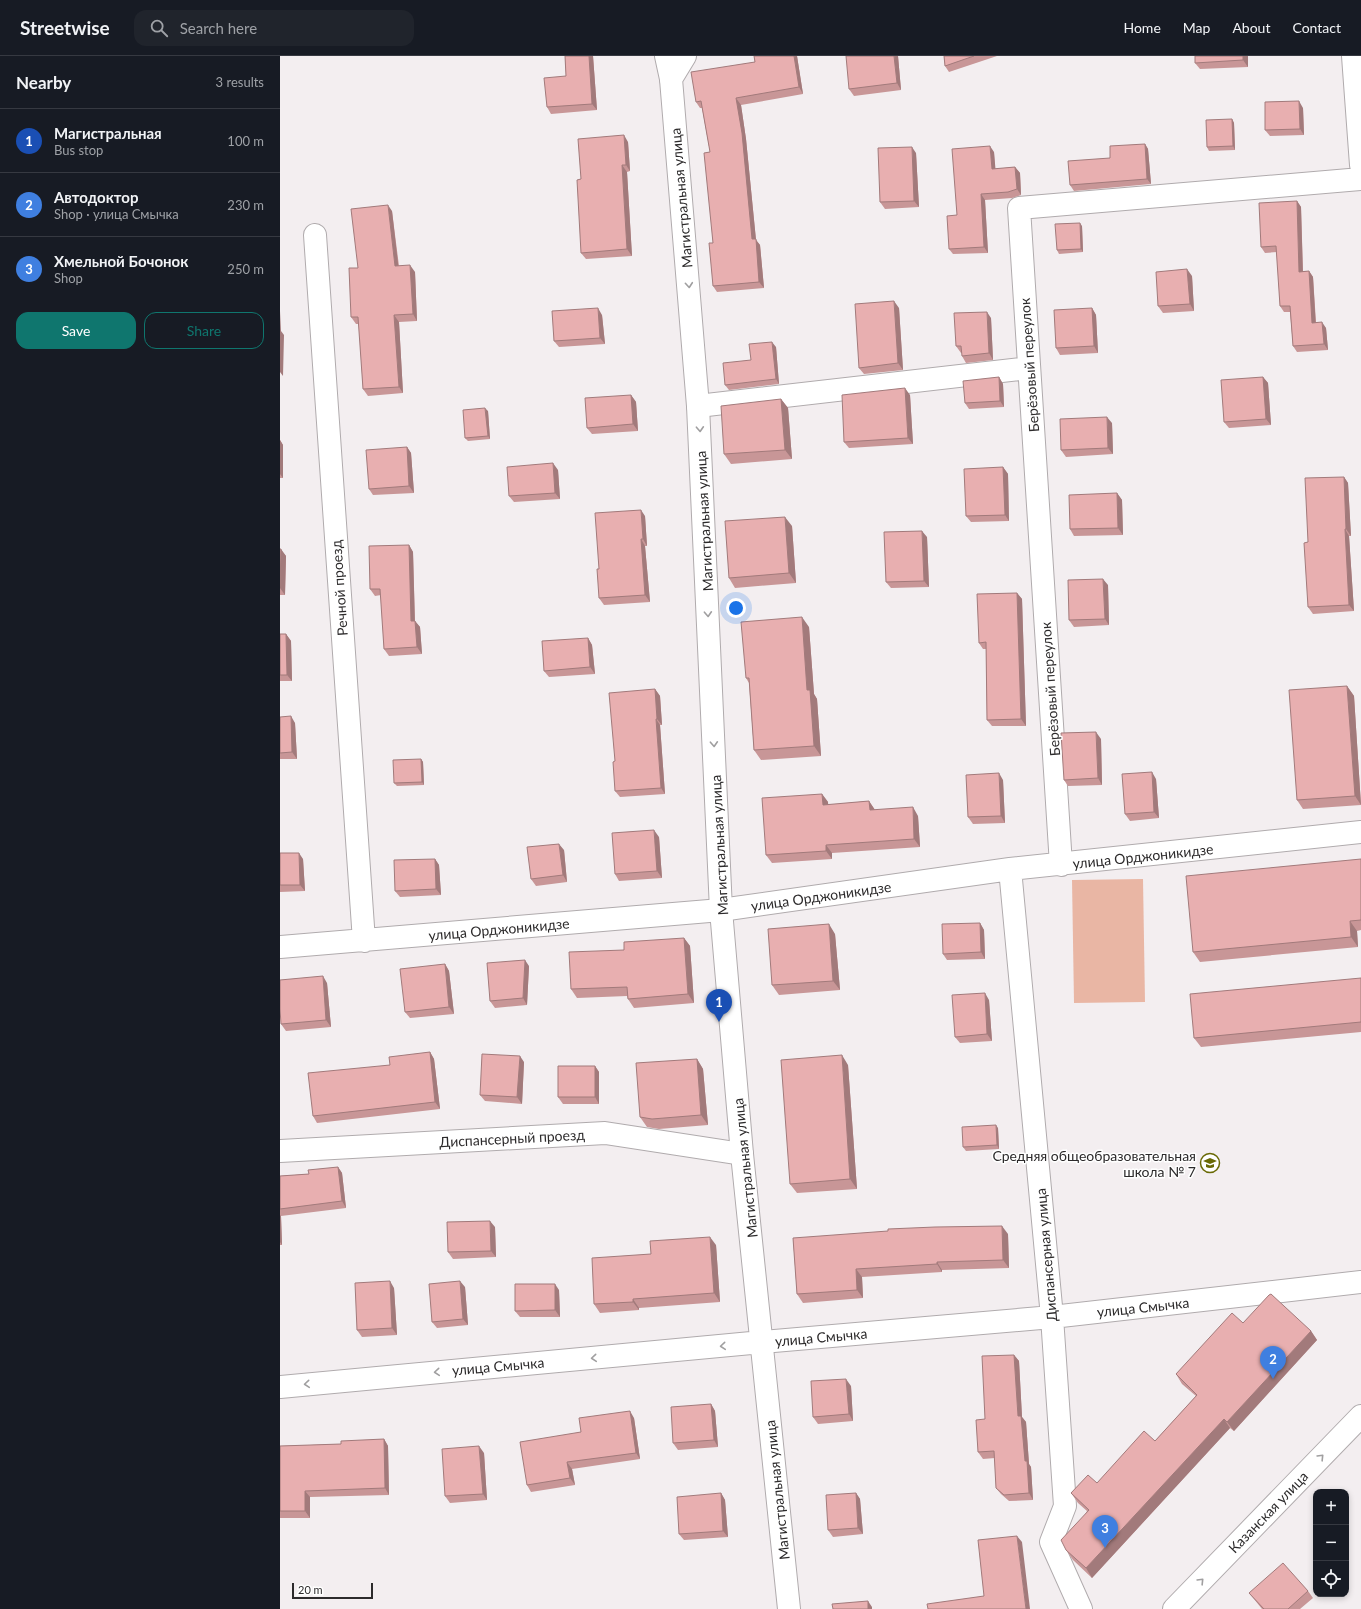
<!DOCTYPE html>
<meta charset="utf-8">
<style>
:root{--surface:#171b24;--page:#20242c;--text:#f1f3f6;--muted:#9ea1a6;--line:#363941;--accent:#0f766e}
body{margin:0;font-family:Lato,sans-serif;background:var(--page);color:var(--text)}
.controls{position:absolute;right:12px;bottom:12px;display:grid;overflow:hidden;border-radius:8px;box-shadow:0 2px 6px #0003}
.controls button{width:36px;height:36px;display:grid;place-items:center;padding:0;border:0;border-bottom:1px solid var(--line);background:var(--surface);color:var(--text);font:20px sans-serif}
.scale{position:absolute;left:12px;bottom:10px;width:81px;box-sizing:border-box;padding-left:4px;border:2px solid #2c2a2b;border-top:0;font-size:11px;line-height:14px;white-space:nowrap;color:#2c2a2b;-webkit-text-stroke:3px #fff;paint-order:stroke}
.you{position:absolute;left:456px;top:552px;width:14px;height:14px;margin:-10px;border:3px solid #fff;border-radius:50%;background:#1a73e8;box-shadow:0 0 0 6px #1a73e833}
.badge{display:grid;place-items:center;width:26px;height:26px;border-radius:50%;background:var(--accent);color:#fff;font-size:13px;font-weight:700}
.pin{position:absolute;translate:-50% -33px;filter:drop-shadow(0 1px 2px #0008)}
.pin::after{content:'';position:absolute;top:21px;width:14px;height:12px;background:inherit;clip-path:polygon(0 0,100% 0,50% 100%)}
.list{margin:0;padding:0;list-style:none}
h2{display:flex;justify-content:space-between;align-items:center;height:52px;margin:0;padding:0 16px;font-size:17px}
h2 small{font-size:13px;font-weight:400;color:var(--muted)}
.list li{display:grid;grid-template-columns:26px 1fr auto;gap:12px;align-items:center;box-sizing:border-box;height:64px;padding:0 16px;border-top:1px solid var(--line)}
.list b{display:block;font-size:15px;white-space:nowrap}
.list p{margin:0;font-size:13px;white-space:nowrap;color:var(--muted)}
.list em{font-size:13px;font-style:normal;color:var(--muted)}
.actions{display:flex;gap:8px;padding:12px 16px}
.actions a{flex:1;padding:9px 0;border:1px solid var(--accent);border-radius:12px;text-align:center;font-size:14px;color:var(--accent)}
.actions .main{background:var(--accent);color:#fff}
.icon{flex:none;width:22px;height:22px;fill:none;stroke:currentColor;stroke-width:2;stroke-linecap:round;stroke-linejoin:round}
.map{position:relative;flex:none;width:1081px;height:1553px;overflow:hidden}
header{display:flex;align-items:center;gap:24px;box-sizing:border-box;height:56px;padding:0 20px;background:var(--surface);border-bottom:1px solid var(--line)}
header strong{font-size:19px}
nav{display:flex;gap:22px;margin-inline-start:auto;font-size:14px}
.search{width:280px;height:36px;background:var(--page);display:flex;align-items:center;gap:10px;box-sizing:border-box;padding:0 14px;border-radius:12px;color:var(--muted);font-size:15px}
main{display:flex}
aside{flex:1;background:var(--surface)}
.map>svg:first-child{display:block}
</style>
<header>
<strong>Streetwise</strong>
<div class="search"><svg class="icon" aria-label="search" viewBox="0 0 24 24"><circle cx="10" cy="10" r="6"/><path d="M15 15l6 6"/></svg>Search here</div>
<nav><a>Home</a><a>Map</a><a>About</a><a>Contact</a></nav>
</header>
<main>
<aside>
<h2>Nearby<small>3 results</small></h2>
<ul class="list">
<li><span class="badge" style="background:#1a4fb4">1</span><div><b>Магистральная</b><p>Bus stop</p></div><em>100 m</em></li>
<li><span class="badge" style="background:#3f7fe0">2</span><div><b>Автодоктор</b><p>Shop · улица Смычка</p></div><em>230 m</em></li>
<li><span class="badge" style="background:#3f7fe0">3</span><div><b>Хмельной Бочонок</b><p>Shop</p></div><em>250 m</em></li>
</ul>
<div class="actions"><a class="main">Save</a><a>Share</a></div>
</aside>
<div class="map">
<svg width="1081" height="1553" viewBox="0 0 1081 1553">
<rect width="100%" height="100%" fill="#f3eef0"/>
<path fill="#e9b6a4" d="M863 823 865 946 794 947 792 824Z"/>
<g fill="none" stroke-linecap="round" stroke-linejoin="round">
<g stroke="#b0abad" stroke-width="24">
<path id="minor" d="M386 0 391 23
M1073 0 1081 109
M35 179 84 885
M418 350 749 312
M781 809 739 152 1081 123
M730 813 772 1261 785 1450 771 1486 801 1553
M0 891 441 854 730 813 1081 776
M0 1095 325 1077 462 1098
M482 1286 772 1261 1081 1226"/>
</g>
<g stroke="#b0abad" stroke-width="24">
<path id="major" d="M405 0 391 23 418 350 441 854 462 1098 509 1553
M0 1331 482 1286
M894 1553 1081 1360"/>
</g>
<use href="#minor" stroke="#fff" stroke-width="22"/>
<use href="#major" stroke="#fff" stroke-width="22"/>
</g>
<path fill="#c89697" d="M285 0H313L317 54 271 58 267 51 286 20Z
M474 0H517L523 38 461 49 466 83 476 184 480 189 484 232 437 236 433 230V187L430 96 422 52H420L416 46 475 6Z
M618 0 621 34 574 40 569 33Z
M664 0H717L669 16 665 10Z
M915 0H968V11L920 13 915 7Z
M1023 52 1024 79 990 80 985 74Z
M952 63 954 67 955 94 929 95 927 91Z
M348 86 350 115 347 116 352 200 306 203 301 197V123Z
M865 88 868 93 871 128 794 135 790 129 830 102Z
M714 96 715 113 735 111 740 117 741 139 732 142 705 144 708 197 673 198 669 193 677 159Z
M636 97 639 151 605 153 600 146Z
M1017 145 1021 151 1023 215H1029L1033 221 1036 266 1046 272 1048 294 1017 296 1013 290 1010 256H1004L1000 250 997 196 985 197 981 191Z
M112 155 119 210 135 216 137 265 119 266 123 337 88 340 83 333 79 268H76L71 261 78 212Z
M802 170 803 196 779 198 777 194Z
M912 220 914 255 883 257 878 250Z
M619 252 623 314 584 318 579 312Z
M812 252 816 259 818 297 780 299 776 292Z
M322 259 325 288 279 291 274 285Z
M711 262 713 304 686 307 682 300V297H681L676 290Z
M496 291 499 328 449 334 445 329 471 304Z
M719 321 723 328 724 351 689 353 685 347Z
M983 321 988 327 991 369 949 372 944 366Z
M351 339 356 346 358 375 312 378 307 372Z
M630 339 633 388 569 392 564 386Z
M501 343 508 352 512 403 451 408 444 398Z
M208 355 210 383 188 385 185 382Z
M832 367 833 398 786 401 781 394Z
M0 384 3 389V422H0Z
M127 391 131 397 134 437 93 439 89 433Z
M723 411 728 418 729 465 691 466 686 460Z
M278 414 280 443 234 446 229 440Z
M1064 421 1068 427 1071 480H1069L1074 555 1033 558 1028 551V486Z
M837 437 842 444 843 479 794 480 790 473Z
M365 460 367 490H365L370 546 324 549 319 542V513Z
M512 470 516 527 455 532 449 522Z
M647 481 649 531 611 532 606 526Z
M129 489 133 496 135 565 140 571 142 598 109 600 104 593 101 539 95 540 90 533Z
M0 493 6 500 5 539H0Z
M828 529 829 569 794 571 789 564Z
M737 537 742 543 746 670H712L707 664 706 593H703L699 587Z
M529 571 534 638 537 643 541 700 481 704 474 694 469 627 466 622Z
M0 578H6L11 585 12 625H0Z
M308 582 312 589 315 618 269 621 264 615Z
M1067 630 1074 640 1081 749 1023 753 1017 744Z
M375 633 380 640 382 669H380L385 738 340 741 335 735V705Z
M0 661 15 667 17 703H0Z
M821 683 822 729 788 730 784 724Z
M141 703 143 706 144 729 117 730 114 727Z
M876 723 879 762 850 765 845 758Z
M723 724 725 767 693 768 688 761Z
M542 738 548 746V749L589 745 595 754 638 760 640 791 552 797V803L492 807 486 799Z
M379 781 382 822 339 825 335 818Z
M284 794 287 826 256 830 251 823Z
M0 797 23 803 25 835 0 836Z
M155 803 159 809 161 839 120 841 115 835Z
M1081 803V874L1077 875 1078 891 920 906 913 896Z
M700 867 704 874 705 903 667 904 663 898Z
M555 878 560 934 499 939 492 929Z
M404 882 410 890 414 947 354 952 348 943 347 940 297 942 291 933 344 894Z
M165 908 169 915 174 958 130 962 125 956Z
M249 910 247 949 215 952 210 945Z
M1081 922V976L921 991 914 982Z
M47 927 51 971 6 975 1 968Z
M709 944 712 985 680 987 675 981Z
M150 996 154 1003 160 1053 37 1067 33 1060 110 1009Z
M417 1003 423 1013 428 1069 379 1073 367 1071 360 1061Z
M244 1006 242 1048 205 1045 200 1039Z
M568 1009 577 1133 517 1137 510 1128Z
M315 1010 319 1016V1048H283L278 1041Z
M718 1072 719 1093 686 1095 683 1091Z
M58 1111 62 1117 66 1152 1 1160 2 1189H0V1120L29 1118Z
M215 1171 216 1201 173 1203 168 1196Z
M728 1178 729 1212 662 1214V1216L582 1221 583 1242 523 1247 517 1238 513 1182Z
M436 1189 440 1246 359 1252V1254L320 1257 314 1248 371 1198Z
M185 1231 188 1269 157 1272 152 1266Z
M114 1232 117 1279 82 1281 77 1274Z
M279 1234 280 1261H240L235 1255Z
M963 1267 1031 1275 1037 1284 954 1375 950 1372 812 1522 793 1504 786 1494 807 1455 798 1447 791 1437 817 1427 875 1385 916 1340 902 1328 896 1318Z
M734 1299 739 1305 742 1361 746 1366 749 1408 751 1411 753 1444 729 1445 721 1438 716 1432 715 1402 703 1403 698 1396 705 1363Z
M571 1330 573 1365 538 1368 533 1361Z
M431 1348 435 1355 438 1391 398 1394 393 1387Z
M354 1362 360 1403 292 1413 295 1429 251 1436 247 1429 301 1376Z
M104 1383 108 1390 109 1439 30 1441V1462H0V1390L61 1388Z
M204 1397 207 1444 170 1447 165 1440Z
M441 1437 445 1444 448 1481 404 1484 399 1478Z
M576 1437 580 1443 583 1478 553 1481 548 1474Z
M1028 1535 1033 1542 1020 1553H982L974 1543 969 1537Z"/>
<path fill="#a27a7b" d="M309 0H313L317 54 312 48Z
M514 0H517L523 38 519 31Z
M614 0H618L621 34 617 27Z
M963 0H968V11L963 4Z
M456 42 461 49 466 83 476 184 480 189 484 232 479 226 472 183Z
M1019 45 1023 52 1024 79 1020 73Z
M952 63 954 67 955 94 953 90Z
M344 79 348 86 350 115 346 109Z
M865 88 868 93 871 128 867 123Z
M710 90 714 96 716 119 712 113Z
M632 91 636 97 639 151 634 145Z
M342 109 347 116 352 200 347 193Z
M735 111 740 117 741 139 737 133Z
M701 138 705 144 708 197 704 191Z
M1017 145 1021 151 1023 222 1019 216Z
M108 149 112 155 119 216 115 210Z
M800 167 802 170 803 196 801 193Z
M130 209 135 216 137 265 133 258Z
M907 213 912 220 914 255 910 248Z
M1029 215 1033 221 1036 273 1032 267Z
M614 245 619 252 623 314 618 307Z
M318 252 322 259 325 288 320 282Z
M812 252 816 259 818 297 814 290Z
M0 255 1 275 4 279 3 320 0 316Z
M707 256 711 262 713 304 709 297Z
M114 259 119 266 123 337 119 331Z
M1042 266 1046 272 1048 294 1044 288Z
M492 286 496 291 499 328 496 323Z
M719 321 723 328 724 351 720 345Z
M983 321 988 327 991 369 986 363Z
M625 332 630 339 633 388 628 382Z
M351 339 356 346 358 375 353 368Z
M501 343 508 352 512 403 505 394Z
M205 352 208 355 210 383 208 380Z
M827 361 832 367 833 398 828 392Z
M0 384 3 389V422L0 418Z
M127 391 131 397 134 437 129 430Z
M273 407 278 414 280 443 275 437Z
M723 411 728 418 729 465 725 459Z
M1064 421 1068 427 1071 480 1066 473Z
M837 437 842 444 843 479 838 472Z
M361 454 365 460 367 490 363 483Z
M505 461 512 470 516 527 509 517Z
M1065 473 1069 480 1074 555 1069 549Z
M642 475 647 481 649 531 644 525Z
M361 483 365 490 370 546 365 539Z
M129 489 133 496 135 572 131 565Z
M1 493 6 500 5 539 0 532Z
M823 523 828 529 829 569 825 563Z
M737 537 742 543 746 670 741 663Z
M522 561 529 571 534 638 537 643 541 700 534 690 527 634Z
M135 565 140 571 142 598 137 591Z
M6 578 11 585 12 625 7 619Z
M308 582 312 589 315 618 310 611Z
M1067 630 1074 640 1081 749 1075 740Z
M375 633 380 640 382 669 377 663Z
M11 660 15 667 17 703 12 696Z
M376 663 380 669 385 738 381 732Z
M816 676 821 683 822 729 818 722Z
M141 703 143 706 144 729 142 726Z
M872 716 876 723 879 762 874 756Z
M719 717 723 724 725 767 721 760Z
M542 738 548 746 549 758 543 749Z
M589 745 595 754H590Z
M633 751 638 760 640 791 634 783Z
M374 774 379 781 382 822 377 815Z
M279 788 284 794 287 826 283 819Z
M546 789 552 797V803L546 795Z
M19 797 23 803 25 835 20 829Z
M155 803 159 809 161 839 156 833Z
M1070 865 1077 875 1078 891 1071 881Z
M700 867 704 874 705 903 701 896Z
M549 868 555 878 560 934 553 925Z
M404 882 410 890 414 947 408 938Z
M245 904 249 910 247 949 243 942Z
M165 908 169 915 174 958 169 951Z
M43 920 47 927 51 971 46 964Z
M705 937 709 944 712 985 707 978Z
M150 996 154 1003 160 1053 155 1046Z
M562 999 568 1009 577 1133 570 1123Z
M240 1000 244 1006 242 1048 237 1041Z
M417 1003 423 1013 428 1069 421 1059Z
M315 1010 319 1016V1048L315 1041Z
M716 1069 718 1072 719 1093 717 1089Z
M58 1111 62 1117 66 1152 62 1145Z
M0 1159 1 1160 2 1189 0 1186Z
M210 1165 215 1171 216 1201 211 1195Z
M722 1170 728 1178 729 1212 723 1204Z
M430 1181 436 1189 440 1246 434 1237Z
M657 1206 662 1214V1216L657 1208Z
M576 1213 582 1221 583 1242 577 1234Z
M110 1225 114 1232 117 1279 112 1272Z
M180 1225 185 1231 188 1269 183 1263Z
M275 1228 279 1234 280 1261 275 1254Z
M353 1243 359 1252V1254L353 1246Z
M1031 1275 1037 1284 954 1375 947 1366Z
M734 1299 739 1305 742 1361 746 1366 749 1408 751 1411 753 1444 749 1437 745 1405 738 1360Z
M566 1323 571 1330 573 1365 569 1358Z
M431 1348 435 1355 438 1391 434 1384Z
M350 1355 354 1362 360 1403 356 1397Z
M944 1363 950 1372 812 1522 806 1512Z
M104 1383 108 1390 109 1439 105 1432Z
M199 1390 204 1397 207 1444 203 1438Z
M287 1406 292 1413 295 1429 290 1422Z
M25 1435 30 1441V1462L25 1455Z
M441 1437 445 1444 448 1481 443 1475Z
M576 1437 580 1443 583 1478 578 1472Z
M737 1480 742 1486 750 1553H746Z
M588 1545 592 1551V1553H588Z"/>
<path fill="#e8afb0" stroke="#a27a7b" d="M285 0H309L312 48 267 51 264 22 286 20Z
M474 0H514L519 31 456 42 462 77 472 183H476L479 226 433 230 429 187H433L424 97 430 96 421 45 416 46 411 16 475 6Z
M566 0H614L617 27 569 33Z
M664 0H694L665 10Z
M915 0H963V4L915 7Z
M1019 45 1020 73 985 74V46Z
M952 63 953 90 927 91 926 64Z
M344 79 346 109H342L347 193 301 197 297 124 301 123 298 83Z
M865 88 867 123 790 129 788 105 830 102V90Z
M710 90 712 113 735 111 737 133 728 136 701 138 704 191 669 193 667 160 677 159 672 93Z
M632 91 634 145 600 146 598 92Z
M1017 145 1019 216 1029 215 1032 267 1042 266 1044 288 1013 290 1010 250H1000L996 190 981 191 979 147Z
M108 149 115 210 130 209 133 258 114 259 119 331 83 333 78 261H71L69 212H78L71 153Z
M800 167 801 193 777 194 775 168Z
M907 213 910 248 878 250 876 216Z
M614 245 618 307 579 312 575 248Z
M318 252 320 282 274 285 272 255Z
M812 252 814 290 776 292 774 254Z
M707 256 709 297 682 300 681 290H676L674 257Z
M492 286 496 323 445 329 443 307 471 304 469 288Z
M719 321 720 345 685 347 683 325Z
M983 321 986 363 944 366 941 324Z
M625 332 628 382 564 386 562 339Z
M351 339 353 368 307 372 305 342Z
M501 343 505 394 444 398 441 350Z
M205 352 208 380 185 382 183 354Z
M827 361 828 392 781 394 780 363Z
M127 391 129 430 89 433 86 394Z
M273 407 275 437 229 440 227 411Z
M723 411 725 459 686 460 684 413Z
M1064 421 1066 473H1065L1069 549 1028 551 1024 487 1028 486 1025 422Z
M837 437 838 472 790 473 789 439Z
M361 454 363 483H361L365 539 319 542 317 513H319L315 457Z
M505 461 509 517 449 522 445 465Z
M642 475 644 525 606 526 604 476Z
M129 489 131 565H135L137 591 104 593 100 533H90L89 490Z
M0 493H1L0 532Z
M823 523 825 563 789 564 788 524Z
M737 537 741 663 707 664 706 586 699 587 697 538Z
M522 561 527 634H530L534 690 474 694 469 622H466L461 566Z
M0 578H6L7 619H0Z
M308 582 310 611 264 615 262 585Z
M1067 630 1075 740 1017 744 1009 634Z
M375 633 377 663H376L381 732 335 735 333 706 335 705 329 637Z
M11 660 12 696 0 697V661Z
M816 676 818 722 784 724 781 677Z
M141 703 142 726 114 727 113 704Z
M872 716 874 756 845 758 842 718Z
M719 717 721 760 688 761 686 719Z
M542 738 543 749 589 745 590 754 633 751 634 783 546 789V795L486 799 482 742Z
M374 774 377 815 335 818 332 777Z
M279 788 283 819 251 823 247 791Z
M0 797H19L20 829H0Z
M155 803 156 833 115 835 114 804Z
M1081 803V864L1070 865 1071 881 913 896 906 820Z
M700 867 701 896 663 898 662 868Z
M549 868 553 925 492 929 488 873Z
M404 882 408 938 348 943 347 931 291 933 289 896 344 894V886Z
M245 904 243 942 210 945 207 907Z
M165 908 169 951 125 956 120 913Z
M43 920 46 964 1 968 0 953V924Z
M1081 922V966L914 982 910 938Z
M705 937 707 978 675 981 672 939Z
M150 996 155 1046 33 1060 28 1017 110 1009 109 1001Z
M202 998 240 1000 237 1041 200 1039Z
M562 999 570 1123 510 1128 501 1004Z
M417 1003 421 1059 372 1063 360 1061 356 1007Z
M278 1010H315V1041H278Z
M716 1069 717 1089 683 1091 682 1071Z
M58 1111 62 1145 0 1153V1120L29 1118 28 1114Z
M210 1165 211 1195 168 1196 167 1166Z
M722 1170 723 1204 657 1206V1208L576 1213 577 1234 517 1238 513 1182 608 1175V1173L655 1171Z
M430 1181 434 1237 353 1243V1246L314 1248 312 1202 371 1198 370 1185Z
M110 1225 112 1272 77 1274 75 1227Z
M180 1225 183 1263 152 1266 149 1228Z
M235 1228H275V1254L235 1255Z
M991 1238 1031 1275 947 1366 944 1363 806 1512 786 1494 781 1484 809 1454 791 1437 808 1419 817 1427 864 1375 875 1385 917 1339 896 1318 952 1257 963 1267 989 1239Z
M734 1299 738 1360H741L745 1405H747L749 1437 724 1439 716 1432 714 1395 698 1396 696 1364 705 1363 702 1300Z
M566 1323 569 1358 533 1361 531 1325Z
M431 1348 434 1384 393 1387 391 1351Z
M350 1355 356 1397 287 1406 290 1422 247 1429 240 1386 301 1376 299 1362Z
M104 1383 105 1432 25 1435V1455H0V1390L61 1388V1385Z
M199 1390 203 1438 165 1440 162 1393Z
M441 1437 443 1475 399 1478 397 1441Z
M576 1437 578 1472 548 1474 546 1439Z
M737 1480 746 1553H648L647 1548 704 1540 698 1484Z
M1003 1507 1028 1535 1008 1553H984L969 1537Z
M588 1545V1553H553L552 1548Z"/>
<defs><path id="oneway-chevron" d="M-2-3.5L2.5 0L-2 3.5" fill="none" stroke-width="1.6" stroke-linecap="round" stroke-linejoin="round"/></defs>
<g stroke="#a09fa0">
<use href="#oneway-chevron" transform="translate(409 229) rotate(85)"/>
<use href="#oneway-chevron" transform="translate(420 373) rotate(87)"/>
<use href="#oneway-chevron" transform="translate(428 558) rotate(87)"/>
<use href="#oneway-chevron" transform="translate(434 688) rotate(87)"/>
<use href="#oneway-chevron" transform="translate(443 1290) rotate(175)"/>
<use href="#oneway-chevron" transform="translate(314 1302) rotate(175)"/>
<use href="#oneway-chevron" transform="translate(157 1316) rotate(175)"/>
<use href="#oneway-chevron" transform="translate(27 1328) rotate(175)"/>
<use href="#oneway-chevron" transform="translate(1041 1401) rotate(-46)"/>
<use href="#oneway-chevron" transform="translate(921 1525) rotate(-46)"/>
</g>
<defs>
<g id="school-ring" transform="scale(1)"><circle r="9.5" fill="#fff" stroke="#696905" stroke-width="1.5"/><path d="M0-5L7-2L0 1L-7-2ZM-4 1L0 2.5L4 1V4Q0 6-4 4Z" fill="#696905"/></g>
</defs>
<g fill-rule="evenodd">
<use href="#school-ring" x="930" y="1107"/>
</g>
<g text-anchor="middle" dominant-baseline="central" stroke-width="3" stroke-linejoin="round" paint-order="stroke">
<g font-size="14" fill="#2c2a2b" stroke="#fff">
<text transform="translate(401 142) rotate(-95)">Магистральная улица</text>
<text transform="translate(749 309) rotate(-94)">Берёзовый переулок</text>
<text transform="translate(424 465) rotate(-93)">Магистральная улица</text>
<text transform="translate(59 532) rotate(-94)">Речной проезд</text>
<text transform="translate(770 633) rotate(-94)">Берёзовый переулок</text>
<text transform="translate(439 789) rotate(-93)">Магистральная улица</text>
<text transform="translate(863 800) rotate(-6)">улица Орджоникидзе</text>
<text transform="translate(541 840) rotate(-8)">улица Орджоникидзе</text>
<text transform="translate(219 873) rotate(-5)">улица Орджоникидзе</text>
<text transform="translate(232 1082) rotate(-3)">Диспансерный проезд</text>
<text transform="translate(465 1112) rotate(-96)">Магистральная улица</text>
<text transform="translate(766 1199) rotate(-95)">Диспансерная улица</text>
<text transform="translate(863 1251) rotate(-6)">улица Смычка</text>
<text transform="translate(541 1281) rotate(-5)">улица Смычка</text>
<text transform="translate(218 1310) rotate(-5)">улица Смычка</text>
<text transform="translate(497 1434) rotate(-96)">Магистральная улица</text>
<text transform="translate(988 1456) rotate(-46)">Казанская улица</text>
</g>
<g font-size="14" fill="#2c2a2b" stroke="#fff" text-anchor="end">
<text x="916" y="1099">Средняя общеобразовательная<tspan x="916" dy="16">школа № 7</tspan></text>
</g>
</g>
</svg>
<div class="controls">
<button>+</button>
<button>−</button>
<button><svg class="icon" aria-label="locate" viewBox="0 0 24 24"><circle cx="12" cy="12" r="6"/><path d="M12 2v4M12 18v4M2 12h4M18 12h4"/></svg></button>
</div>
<div class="scale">20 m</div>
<div class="you"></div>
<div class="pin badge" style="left:439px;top:966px;background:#1a4fb4">1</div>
<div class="pin badge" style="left:993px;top:1323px;background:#3f7fe0">2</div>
<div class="pin badge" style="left:825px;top:1492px;background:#3f7fe0">3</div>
</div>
</main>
